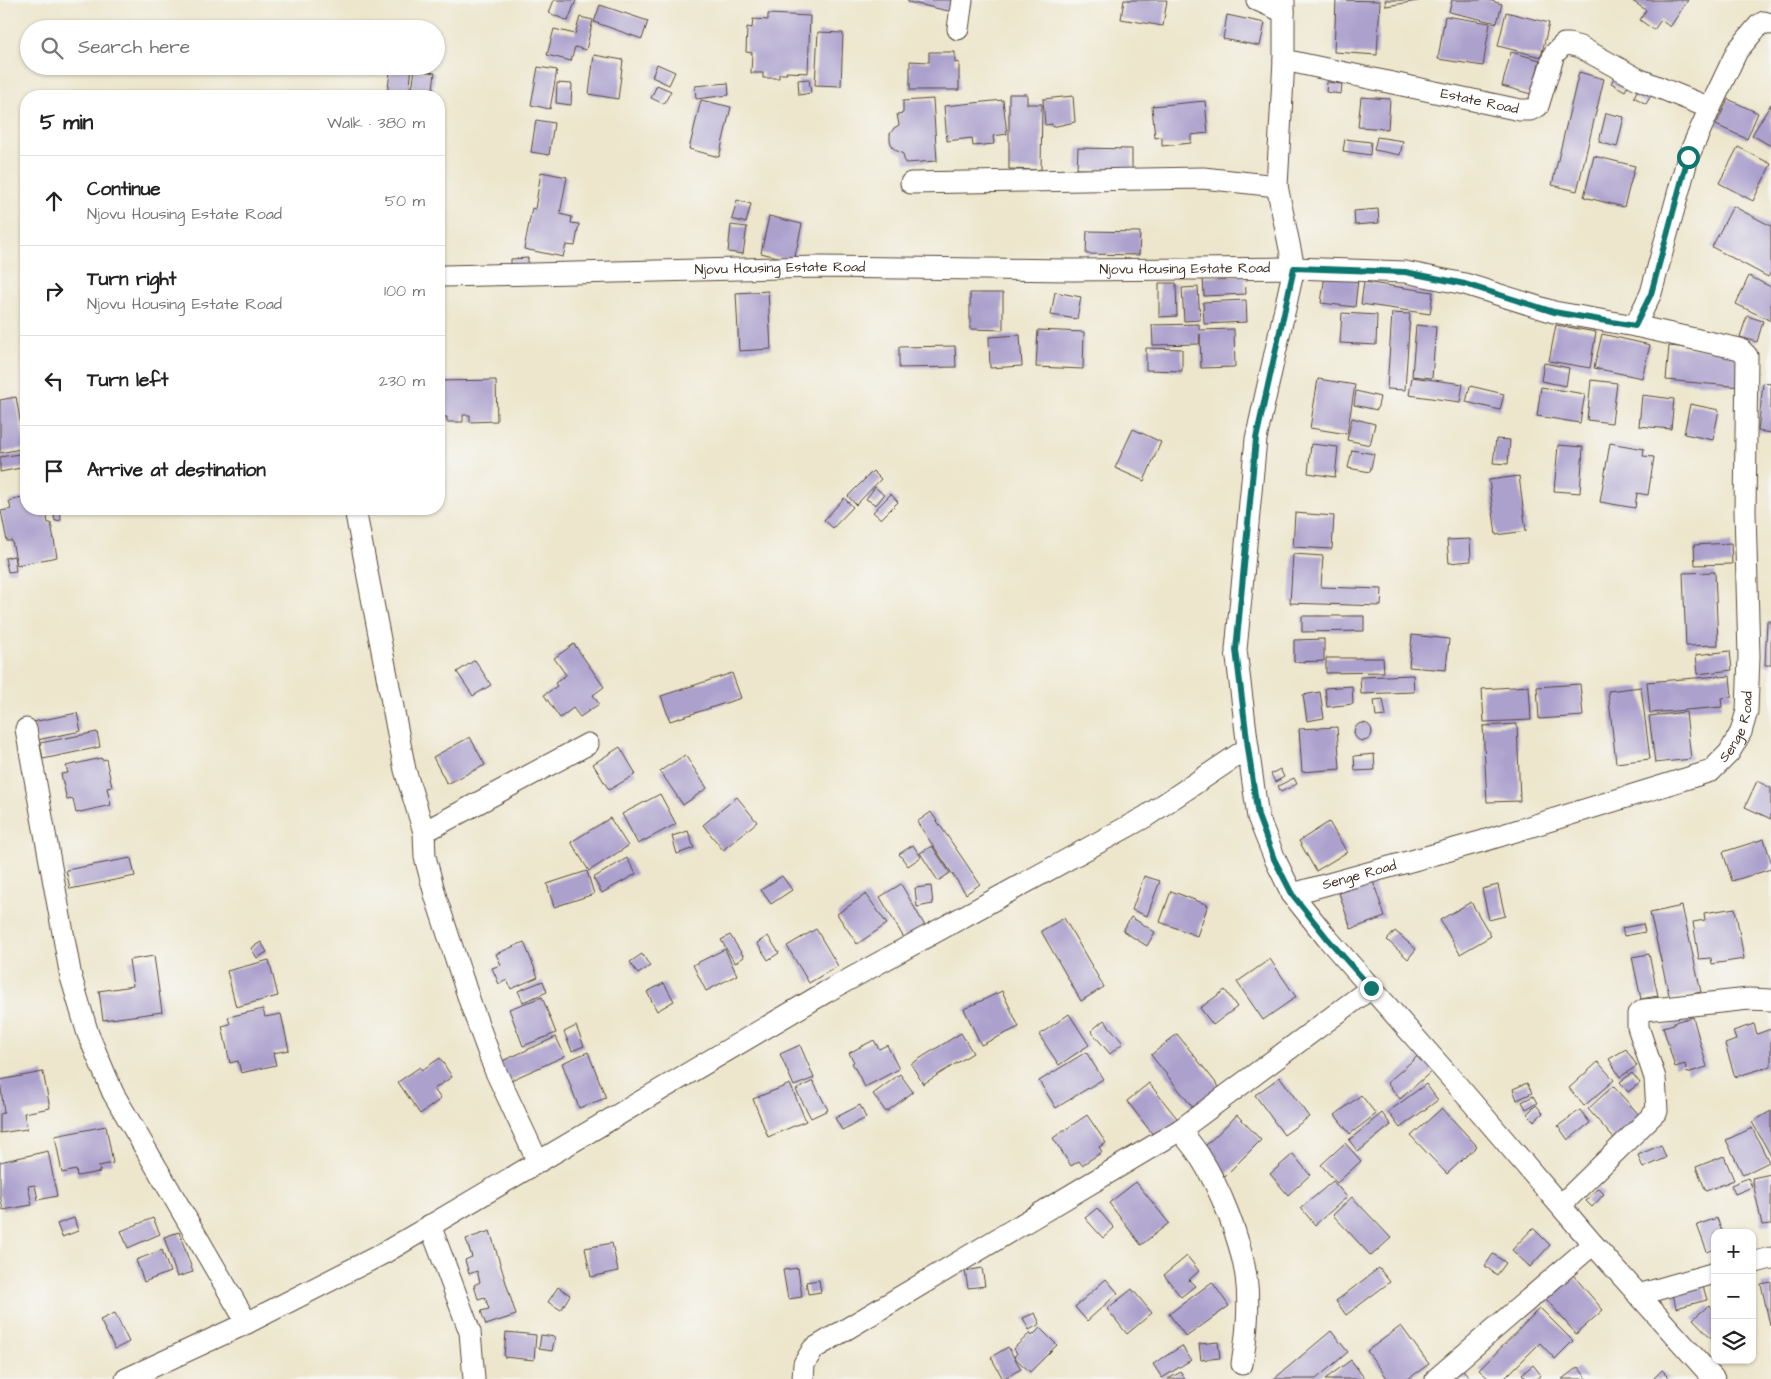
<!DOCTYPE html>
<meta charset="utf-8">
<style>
:root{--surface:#fff;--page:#f2f2f2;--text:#222;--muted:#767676;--line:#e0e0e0}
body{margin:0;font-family:"Architects Daughter",sans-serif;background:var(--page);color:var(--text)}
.controls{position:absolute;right:15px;bottom:15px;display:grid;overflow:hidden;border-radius:10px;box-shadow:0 1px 4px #0004}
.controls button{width:45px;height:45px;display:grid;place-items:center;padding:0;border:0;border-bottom:1px solid var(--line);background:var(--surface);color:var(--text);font:25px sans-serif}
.stop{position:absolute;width:15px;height:15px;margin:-11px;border:4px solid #0f766e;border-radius:50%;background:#fff}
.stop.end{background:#0f766e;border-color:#fff;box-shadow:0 1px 5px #0008}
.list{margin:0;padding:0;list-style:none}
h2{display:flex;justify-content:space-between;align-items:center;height:65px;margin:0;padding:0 20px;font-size:21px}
h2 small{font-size:16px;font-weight:400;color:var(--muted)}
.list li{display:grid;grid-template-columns:32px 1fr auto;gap:15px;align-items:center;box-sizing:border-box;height:90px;padding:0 20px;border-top:1px solid var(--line)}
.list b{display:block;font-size:19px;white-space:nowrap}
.list p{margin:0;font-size:16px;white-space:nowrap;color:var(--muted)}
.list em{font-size:16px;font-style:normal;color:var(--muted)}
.icon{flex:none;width:28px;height:28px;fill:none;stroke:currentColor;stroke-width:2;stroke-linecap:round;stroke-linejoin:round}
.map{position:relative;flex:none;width:1771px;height:1379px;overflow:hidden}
.search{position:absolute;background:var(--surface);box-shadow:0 1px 4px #0004;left:20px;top:20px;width:425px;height:55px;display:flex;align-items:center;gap:12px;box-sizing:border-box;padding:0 18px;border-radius:28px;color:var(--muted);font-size:19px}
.panel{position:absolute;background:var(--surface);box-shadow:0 1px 4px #0004;left:20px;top:90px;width:425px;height:425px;border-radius:20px}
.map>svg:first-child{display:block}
</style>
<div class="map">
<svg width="1771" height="1379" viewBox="0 0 1771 1379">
<rect width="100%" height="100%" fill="#f6f6f2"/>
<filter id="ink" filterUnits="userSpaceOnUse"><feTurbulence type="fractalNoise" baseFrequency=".02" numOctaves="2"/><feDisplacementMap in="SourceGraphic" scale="10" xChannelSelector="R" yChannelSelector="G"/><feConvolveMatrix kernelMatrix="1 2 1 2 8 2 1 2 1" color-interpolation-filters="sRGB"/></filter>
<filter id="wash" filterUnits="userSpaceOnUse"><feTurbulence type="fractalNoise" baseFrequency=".0096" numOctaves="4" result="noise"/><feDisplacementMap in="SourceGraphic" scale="20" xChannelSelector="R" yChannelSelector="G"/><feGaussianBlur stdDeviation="1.12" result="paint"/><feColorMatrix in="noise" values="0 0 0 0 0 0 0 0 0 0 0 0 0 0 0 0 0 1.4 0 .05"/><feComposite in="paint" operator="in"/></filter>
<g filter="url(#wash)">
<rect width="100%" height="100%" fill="#ede6cc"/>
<g id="blocks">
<path fill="#aca1cd" d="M554 0H576L568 21 549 13Z
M908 0H956L953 12 908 2Z
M1124 0H1167L1163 26 1121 19Z
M1336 0 1380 1 1377 55 1334 52Z
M1385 0H1418V1L1386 6Z
M1452 0H1488L1502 4 1497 23 1449 12Z
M1631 0H1688L1670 27 1661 20 1654 30 1640 20 1646 10Z
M600 5 648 21 642 39 594 22Z
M1506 12 1549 23 1541 57 1498 46Z
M768 14 810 16 808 73 786 72 787 74H779V78H763V73H751L752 53 746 52 747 27 752 28 753 19 768 20Z
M1227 15 1265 23 1260 46 1223 39Z
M1445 16 1490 23 1483 66 1438 59Z
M580 17 593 20 586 50 575 47 571 61 547 55 554 29 575 34Z
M818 32 843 33 841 86 815 85Z
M929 52H955V63L959 62V90H910V61L929 62Z
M1511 52 1540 60 1531 94 1502 86Z
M594 55 623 60 618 99 589 94Z
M657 64 675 72 669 85 652 77Z
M391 66H412L409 96 387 94Z
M538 67 557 70 550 109 531 105Z
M415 70 435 73 432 96H411Z
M1579 72 1604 79 1577 191 1552 185Z
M1616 74 1630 82 1625 91 1611 83Z
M809 79 811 93 799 95 798 80Z
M1327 82 1342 84 1341 94 1326 92Z
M557 83 572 84 571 105 556 103Z
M728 83 729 95 696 99 695 86Z
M657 85 671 91 664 104 651 98Z
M1639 87 1652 94 1646 104 1634 97Z
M1009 94H1027V104H1042L1041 170 1009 169Z
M1073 96 1075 122 1052 127V124L1045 125 1043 99Z
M1361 97 1390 99 1388 129 1358 127Z
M933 99 937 161 905 163 903 154 897 151 892 147 890 140V134L894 128 899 125 897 114 903 113V101Z
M1728 99 1758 113 1747 139 1716 125Z
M701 100 731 107 719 157 689 149Z
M1003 100 1007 134 993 136 994 144 973 146 972 138 947 141 944 106Z
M1205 101 1208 133 1191 135V143L1162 146V137L1155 138 1152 106Z
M1771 104V146L1752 135Z
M1606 113 1624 117 1617 147 1599 142Z
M536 120 554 123 549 155 531 152Z
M1377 137 1403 141 1400 155 1374 150Z
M1345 139 1371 142 1370 155 1343 151Z
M1738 147 1771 164 1753 201 1719 183Z
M1078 148 1132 149V170L1077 169Z
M1594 156 1635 166 1624 207 1584 197Z
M541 172 567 177 560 214 572 217 571 223 579 224 575 246 566 245 563 257 524 249 532 208 535 209Z
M737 200 751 204 746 223 732 219Z
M1733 206 1771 226V272L1768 277 1712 247Z
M1378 209 1379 223 1355 225 1354 211Z
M769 216 802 224 794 261 761 253Z
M731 225 747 227 743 254 728 252Z
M1087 231 1140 232 1139 255 1086 254Z
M528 258V267L511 268V259Z
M1245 275 1246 294 1204 296 1203 277Z
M1325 275 1358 279 1355 307 1321 303Z
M1749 276 1771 287V321L1736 304Z
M1364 282 1433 292 1430 314 1361 304Z
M1159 283H1176L1177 316 1159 317Z
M1198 287 1200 320 1184 321 1182 288Z
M768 291 771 349 739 351 736 293Z
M1055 292 1081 297 1077 319 1051 315Z
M970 293H1003V330L970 329Z
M1246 300 1247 322 1204 324 1203 302Z
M1342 313 1377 315 1376 345 1340 343Z
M1392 313 1410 314 1405 390 1387 389Z
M1747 316 1763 321 1757 342 1740 337Z
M1199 324V330L1234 329 1235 367 1201 368 1200 334 1199 344 1153 345 1152 325Z
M1416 325 1436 327 1432 378 1412 376Z
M1556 325 1596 332 1590 368 1549 361Z
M1038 330 1084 332 1083 369 1036 367Z
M1602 334 1650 345 1642 378 1594 368Z
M1020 335 1022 366 990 368 989 337Z
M955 346 956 367 899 368V347Z
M1669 346 1744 353 1741 387 1666 380Z
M1146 348 1182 349V371L1146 370Z
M1544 363 1569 368 1566 386 1541 381Z
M1412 377 1463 384 1460 402 1409 395Z
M1318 379 1355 385 1347 434 1310 428Z
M496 380 497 421 470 422V415H463V422H447V417H439V381Z
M1591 380 1617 383 1612 423 1587 420Z
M1763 383 1771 384V433L1758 431Z
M1470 386 1504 394 1500 410 1466 402Z
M1541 387 1585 394 1580 423 1537 416Z
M1356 391 1380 397 1377 410 1354 405Z
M1642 395 1674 399 1671 429 1639 426Z
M16 397 25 448 0 453V400Z
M1690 404 1719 410 1713 440 1684 434Z
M1352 418 1375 424 1370 445 1347 440Z
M1133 429 1161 442 1144 481 1115 468Z
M1496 439 1510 440 1508 464 1493 463Z
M1610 443 1644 449 1643 456 1654 457 1648 495 1637 493 1635 508 1600 502Z
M1311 444 1338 447 1335 477 1308 473Z
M1558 445 1583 447 1580 493 1554 491Z
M1352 450 1374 454 1370 472 1348 468Z
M26 453V467L0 472V457Z
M873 471 881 479 856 505 848 496Z
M1519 476 1526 531 1496 535 1489 480Z
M875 487 884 495 876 505 866 499Z
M891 494 898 502 881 519 873 512Z
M26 497V509H46L48 523H51L57 557 17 565 12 541H7L1 511 11 509 9 501Z
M844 498 853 507 833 528 824 520Z
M53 509H60L61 520 55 521Z
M1295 513 1334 516 1332 549 1293 547Z
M1470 539 1471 561 1449 563 1447 540Z
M1731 543 1732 564 1695 565 1694 545Z
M1293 554 1323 556 1321 587 1382 589 1381 606 1290 603Z
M14 556 16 571 8 572 5 558Z
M1715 572 1718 645 1686 646 1683 573Z
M1302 616H1364V631L1302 632Z
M1767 621H1771V665H1765Z
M1412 635 1449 639 1446 670 1409 667Z
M1324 639V661L1294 662V640Z
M574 644 604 687 593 695 599 704 580 717 573 708 560 718 544 695 557 686 555 683 566 675 554 658Z
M1730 651 1732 670 1698 674 1696 655Z
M1326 658H1383L1384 672 1326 673Z
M475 660 491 685 473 696 457 672Z
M732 673 741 698 670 721 661 696Z
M1413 675 1414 692 1361 694 1360 677Z
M1719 676V677L1730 676 1732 697 1721 698 1722 707 1650 713 1647 682Z
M1580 684 1583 716 1539 719 1537 687Z
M1352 686 1353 704 1327 707 1325 688Z
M1529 686 1531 720 1484 722 1482 689Z
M1641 687 1650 759 1616 763 1608 691Z
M1320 692 1324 718 1307 721 1303 695Z
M1383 699 1386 716 1376 717 1374 700Z
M1686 712 1691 759 1655 763 1649 716Z
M77 713 81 731 37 740 33 722Z
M1354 732a9 9 0 1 1 18 0a9 9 0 1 1-18 0Z
M1517 724 1520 801 1487 802 1483 726Z
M1337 727 1340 769 1302 772 1299 729Z
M97 732 100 747 43 759 40 743Z
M470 737 485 765 447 784 433 757Z
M620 747 636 774 609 790 593 764Z
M1374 754 1375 770 1355 771 1354 756Z
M685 755 707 788 683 805 660 771Z
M101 758 102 760 106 759 112 787 107 788 111 805 76 813 73 799 67 800 61 774 68 773 66 766Z
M1280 769 1284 777 1275 782 1271 774Z
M1294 778 1297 784 1281 792 1278 786Z
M1757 781 1771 788V819L1745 807Z
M660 794 676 824 638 844 622 814Z
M737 797 757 822 723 850 703 825Z
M931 812 980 884 966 894 917 822Z
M610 818 628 846 589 871 571 842Z
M1329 822 1347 852 1316 871 1299 841Z
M688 831 694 848 677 854 672 836Z
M1764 839 1771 861V869L1732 881 1723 852Z
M913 845 921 857 908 866 899 854Z
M932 846 950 873 938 881 920 853Z
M131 858 135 876 70 889 66 870Z
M627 858 636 874 602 893 593 878Z
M587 871 594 894 554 907 547 884Z
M782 876 792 890 771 904 761 890Z
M1144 876 1160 881 1147 916 1132 910Z
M1373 881 1385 917 1351 929 1339 893Z
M901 884 925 926 904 938 880 897Z
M1498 885 1505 916 1489 920 1482 889Z
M931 886 933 904 917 907 915 888Z
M1171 891 1208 905 1197 936 1160 922Z
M866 894 887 924 857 944 837 914Z
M1471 902 1491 936 1460 954 1440 920Z
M1682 906 1701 992 1670 999 1650 913Z
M1735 908 1744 959 1712 964 1711 958 1699 959 1693 922 1705 920 1704 913Z
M1131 917 1155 932 1147 946 1123 931Z
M1064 918 1104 987 1081 1001 1041 931Z
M1643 924 1645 932 1624 936 1622 928Z
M816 929 838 966 809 983 787 946Z
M1395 931 1416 949 1408 959 1387 940Z
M730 935 744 957 735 963 721 940Z
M768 936 779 953 768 960 757 943Z
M261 942 267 952 257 958 251 948Z
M524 942 538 977 511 989 507 980 499 984 492 968 501 965 496 954Z
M725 949 737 975 706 991 693 965Z
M642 954 650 966 638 974 630 962Z
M1649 954 1658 996 1641 999 1632 957Z
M154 956 162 1012 103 1020 99 991 133 986 129 960Z
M1270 959 1296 997 1263 1020 1237 982Z
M269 960 278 996 236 1007 227 971Z
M543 981 547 992 523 1002 518 991Z
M664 983 674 1001 657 1011 647 992Z
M1225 990 1237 1007 1213 1025 1200 1008Z
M1002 991 1019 1027 981 1045 964 1009Z
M542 997 556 1033 523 1046 509 1009Z
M263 1009 265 1017 281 1014 289 1050 273 1053 276 1065 241 1073 238 1061 230 1063 222 1026 230 1024 228 1017Z
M1069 1014 1089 1045 1059 1065 1039 1035Z
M1693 1017 1707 1067 1687 1073 1685 1064 1675 1067 1663 1027 1674 1024V1022Z
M1104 1020 1123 1043 1110 1054 1091 1031Z
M1754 1024 1757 1034 1771 1029V1066L1735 1077 1725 1044 1736 1040 1733 1031Z
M576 1026 584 1046 572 1051 564 1032Z
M961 1033 973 1053 923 1084 911 1064Z
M1177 1034 1224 1093 1198 1114 1151 1055Z
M556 1037 565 1056 509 1081 500 1062Z
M874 1040 879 1049 887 1045 899 1069 865 1087 852 1063 854 1062 849 1053Z
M800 1045 814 1078 794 1086 780 1054Z
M1626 1049 1637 1066 1620 1077 1609 1059Z
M588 1052 606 1098 579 1108 562 1063Z
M1086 1052 1103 1079 1056 1108 1039 1081Z
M1420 1054 1433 1070 1400 1099 1387 1083Z
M440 1058 452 1077 434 1089 441 1099 420 1114 398 1082 420 1067 422 1070Z
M1598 1062 1614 1080 1584 1106 1569 1088Z
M43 1072 50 1108 24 1113 27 1129 0 1133V1114L4 1113 0 1080Z
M1632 1073 1640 1083 1628 1092 1620 1082Z
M900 1074 913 1092 886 1112 873 1094Z
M1280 1077 1309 1117 1284 1135 1255 1095Z
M813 1081 828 1110 811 1118 796 1090Z
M1149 1083 1180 1122 1157 1140 1127 1101Z
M1527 1083 1532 1093 1517 1100 1513 1089Z
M790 1084 806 1121 768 1137 753 1099Z
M1426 1084 1438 1100 1400 1128 1388 1112Z
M1613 1086 1643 1119 1617 1142 1588 1109Z
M1361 1095 1376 1114 1350 1134 1335 1115Z
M1533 1096 1537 1103 1526 1109 1522 1102Z
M860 1105 866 1118 842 1130 835 1118Z
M1536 1105 1543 1113 1534 1121 1527 1114Z
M1442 1108 1477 1146 1447 1174 1411 1136Z
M1580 1110 1590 1123 1568 1140 1558 1126Z
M1771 1111V1156L1752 1122Z
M1382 1113 1391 1125 1358 1152 1349 1140Z
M1087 1115 1106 1143 1099 1147 1102 1152 1082 1165 1079 1161 1071 1166 1053 1138Z
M1237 1115 1261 1140 1225 1176 1200 1151Z
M106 1126 113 1163 99 1166 100 1172 77 1176 76 1170 62 1173 55 1136Z
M1752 1128 1769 1162 1743 1175 1726 1140Z
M1345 1143 1361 1161 1337 1183 1321 1165Z
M1661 1145 1666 1158 1643 1168 1638 1155Z
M48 1151 57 1196 38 1200 35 1185 28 1186 32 1205 3 1210 0 1195V1162Z
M1293 1154 1310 1175 1288 1195 1270 1174Z
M1724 1156 1734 1180 1706 1191 1696 1167Z
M1771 1174V1224L1762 1225 1752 1178Z
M1748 1178 1752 1187 1735 1194 1731 1185Z
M1333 1181 1347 1197 1315 1225 1301 1208Z
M1136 1182 1169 1223 1141 1245 1109 1203Z
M1598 1188 1604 1194 1592 1207 1586 1201Z
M1352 1197 1391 1238 1371 1256 1333 1215Z
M1097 1208 1114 1228 1103 1238 1085 1218Z
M74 1218 78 1231 62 1237 57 1224Z
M153 1218 160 1234 128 1248 121 1231Z
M1717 1218 1723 1233H1715V1249L1707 1252 1697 1225Z
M1533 1228 1550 1245 1530 1267 1512 1250Z
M490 1231 516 1315 486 1325 481 1311 489 1309 485 1297 478 1299 474 1285 480 1282 477 1271 469 1274 465 1260 472 1257 466 1239Z
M179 1232 193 1272 177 1277 164 1237Z
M612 1243 618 1271 591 1277 585 1248Z
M162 1250 170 1272 144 1282 136 1260Z
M1493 1254 1506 1263 1497 1275 1485 1266Z
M1187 1256 1199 1271 1189 1280 1195 1286 1181 1297 1164 1275Z
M798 1268 802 1297 788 1299 783 1270Z
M982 1268 985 1286 968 1288 965 1271Z
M1379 1268 1390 1282 1346 1315 1336 1301Z
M1573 1275 1603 1310 1576 1334 1546 1299Z
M1106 1279 1118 1293 1087 1321 1075 1307Z
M819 1280 821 1292 808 1294 806 1282Z
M1212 1282 1229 1306 1186 1337 1169 1314Z
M1771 1282V1325H1770L1761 1284Z
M1703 1286 1707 1300 1676 1308 1673 1294Z
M558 1287 570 1295 561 1310 548 1302Z
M1132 1289 1152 1313 1127 1334 1107 1309Z
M1709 1305 1715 1312V1342L1693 1319Z
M1540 1308 1573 1341 1555 1359 1540 1343 1504 1379H1489L1479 1370Z
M115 1313 129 1342 115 1349 100 1320Z
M1035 1313 1040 1324 1029 1330 1023 1318Z
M1401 1326 1429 1364 1408 1379H1388L1367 1351Z
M1040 1328 1057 1345 1030 1372 1014 1357 1017 1353 1013 1349 1030 1333 1032 1336Z
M1331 1331 1348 1352 1316 1379H1274Z
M506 1332 536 1335 534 1360 504 1357Z
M541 1335 555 1337 552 1351 539 1349Z
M1218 1342 1220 1358 1201 1360 1199 1344Z
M1182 1346 1191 1360 1162 1378 1153 1364Z
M1008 1347 1021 1369 1003 1379 991 1357Z
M1351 1360 1365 1379H1325Z
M1533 1365 1541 1375 1536 1379H1527L1522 1374Z
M1578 1367 1587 1379H1562Z
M1462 1369 1471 1379H1451Z
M1662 1370 1671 1379H1653Z
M1181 1372 1185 1379H1168Z"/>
</g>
</g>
<g filter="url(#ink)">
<use href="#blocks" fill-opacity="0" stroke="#564638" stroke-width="1"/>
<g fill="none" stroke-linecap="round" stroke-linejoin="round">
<g stroke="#564638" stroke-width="23">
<g id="minor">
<path d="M1257 0 1284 12"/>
<path d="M1284 0V60L1277 186 1294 268 1256 439 1236 650 1248 748 1258 817 1275 859 1292 894 1327 938 1458 1086 1593 1244 1714 1379"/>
<path d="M958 29 962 0"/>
<path id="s1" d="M1284 60 1520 110H1530L1538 106 1554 54 1564 44H1569L1580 47 1638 79 1710 108"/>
<path d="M911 183 1203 178 1277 186"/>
<path id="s2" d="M445 276 820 267 1071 270 1294 268 1405 272 1465 284 1554 312 1635 326 1651 293 1688 157 1710 108 1737 51 1759 25 1764 22 1771 24"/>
<path d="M355 509 405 770 424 832 425 857 436 898 471 1005 495 1070 538 1162"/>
<path d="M26 729 71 977 88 1034 113 1093 247 1323"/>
<path d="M424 832 588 744"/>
<path id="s3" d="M1292 894 1483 841 1711 771 1729 753 1741 732 1747 711 1749 656 1745 511 1747 356 1740 349 1635 326"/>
<path d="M1561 1205 1657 1111 1655 1078 1638 1027V1014L1644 1010 1749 999 1771 1000"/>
<path d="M430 1225 470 1332 474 1379"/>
<path d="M1752 1263 1771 1258"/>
<path d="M1638 1295 1715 1273"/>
<path d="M1242 1364C1247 1335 1250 1305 1246 1276 1240 1237 1220 1188 1199 1155 1193 1146 1186 1138 1180 1130L1371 988"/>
<path d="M126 1379 247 1323 384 1253 826 992 1145 817 1248 748"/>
<path d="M803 1379 804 1364 813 1349 1180 1130"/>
<path d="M1436 1379 1593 1244"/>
</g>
</g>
<use href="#minor" stroke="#fff" stroke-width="21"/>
</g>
</g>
<g fill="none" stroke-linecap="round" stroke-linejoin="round" filter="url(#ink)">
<path stroke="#0f766e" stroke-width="6" d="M1371 988 1327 938 1292 894 1274 859 1258 816 1248 748 1236 650 1256 439 1294 268 1405 272 1465 284 1554 312 1635 326 1651 294 1688 157"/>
</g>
<g text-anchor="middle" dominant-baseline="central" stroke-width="5" stroke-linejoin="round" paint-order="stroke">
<g font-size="14" fill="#3b2a1e" stroke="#f6f6f2">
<text stroke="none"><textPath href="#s1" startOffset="200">Estate Road</textPath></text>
<text stroke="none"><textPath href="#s2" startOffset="335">Njovu Housing Estate Road</textPath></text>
<text stroke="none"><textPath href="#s2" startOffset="740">Njovu Housing Estate Road</textPath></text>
<text stroke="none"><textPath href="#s3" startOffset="490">Senge Road</textPath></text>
<text stroke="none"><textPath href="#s3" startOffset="70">Senge Road</textPath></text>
</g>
</g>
</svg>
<div class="controls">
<button>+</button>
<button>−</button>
<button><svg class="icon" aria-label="layers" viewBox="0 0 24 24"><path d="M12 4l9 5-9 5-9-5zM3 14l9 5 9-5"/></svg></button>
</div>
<div class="stop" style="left:1688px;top:157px"></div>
<div class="stop end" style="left:1371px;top:988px"></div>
<div class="search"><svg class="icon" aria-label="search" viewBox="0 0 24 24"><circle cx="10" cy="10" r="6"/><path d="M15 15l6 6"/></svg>Search here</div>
<section class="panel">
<h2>5 min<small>Walk · 380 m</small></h2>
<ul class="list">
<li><svg class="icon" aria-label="ahead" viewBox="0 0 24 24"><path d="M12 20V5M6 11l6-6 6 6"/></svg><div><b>Continue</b><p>Njovu Housing Estate Road</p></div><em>50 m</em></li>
<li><svg class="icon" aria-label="right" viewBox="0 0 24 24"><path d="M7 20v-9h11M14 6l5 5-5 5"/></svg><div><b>Turn right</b><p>Njovu Housing Estate Road</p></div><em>100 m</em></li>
<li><svg class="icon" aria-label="left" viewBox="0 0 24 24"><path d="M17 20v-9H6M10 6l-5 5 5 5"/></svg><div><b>Turn left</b></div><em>230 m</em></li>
<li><svg class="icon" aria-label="arrive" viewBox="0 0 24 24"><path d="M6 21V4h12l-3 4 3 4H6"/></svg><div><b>Arrive at destination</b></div></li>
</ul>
</section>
</div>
